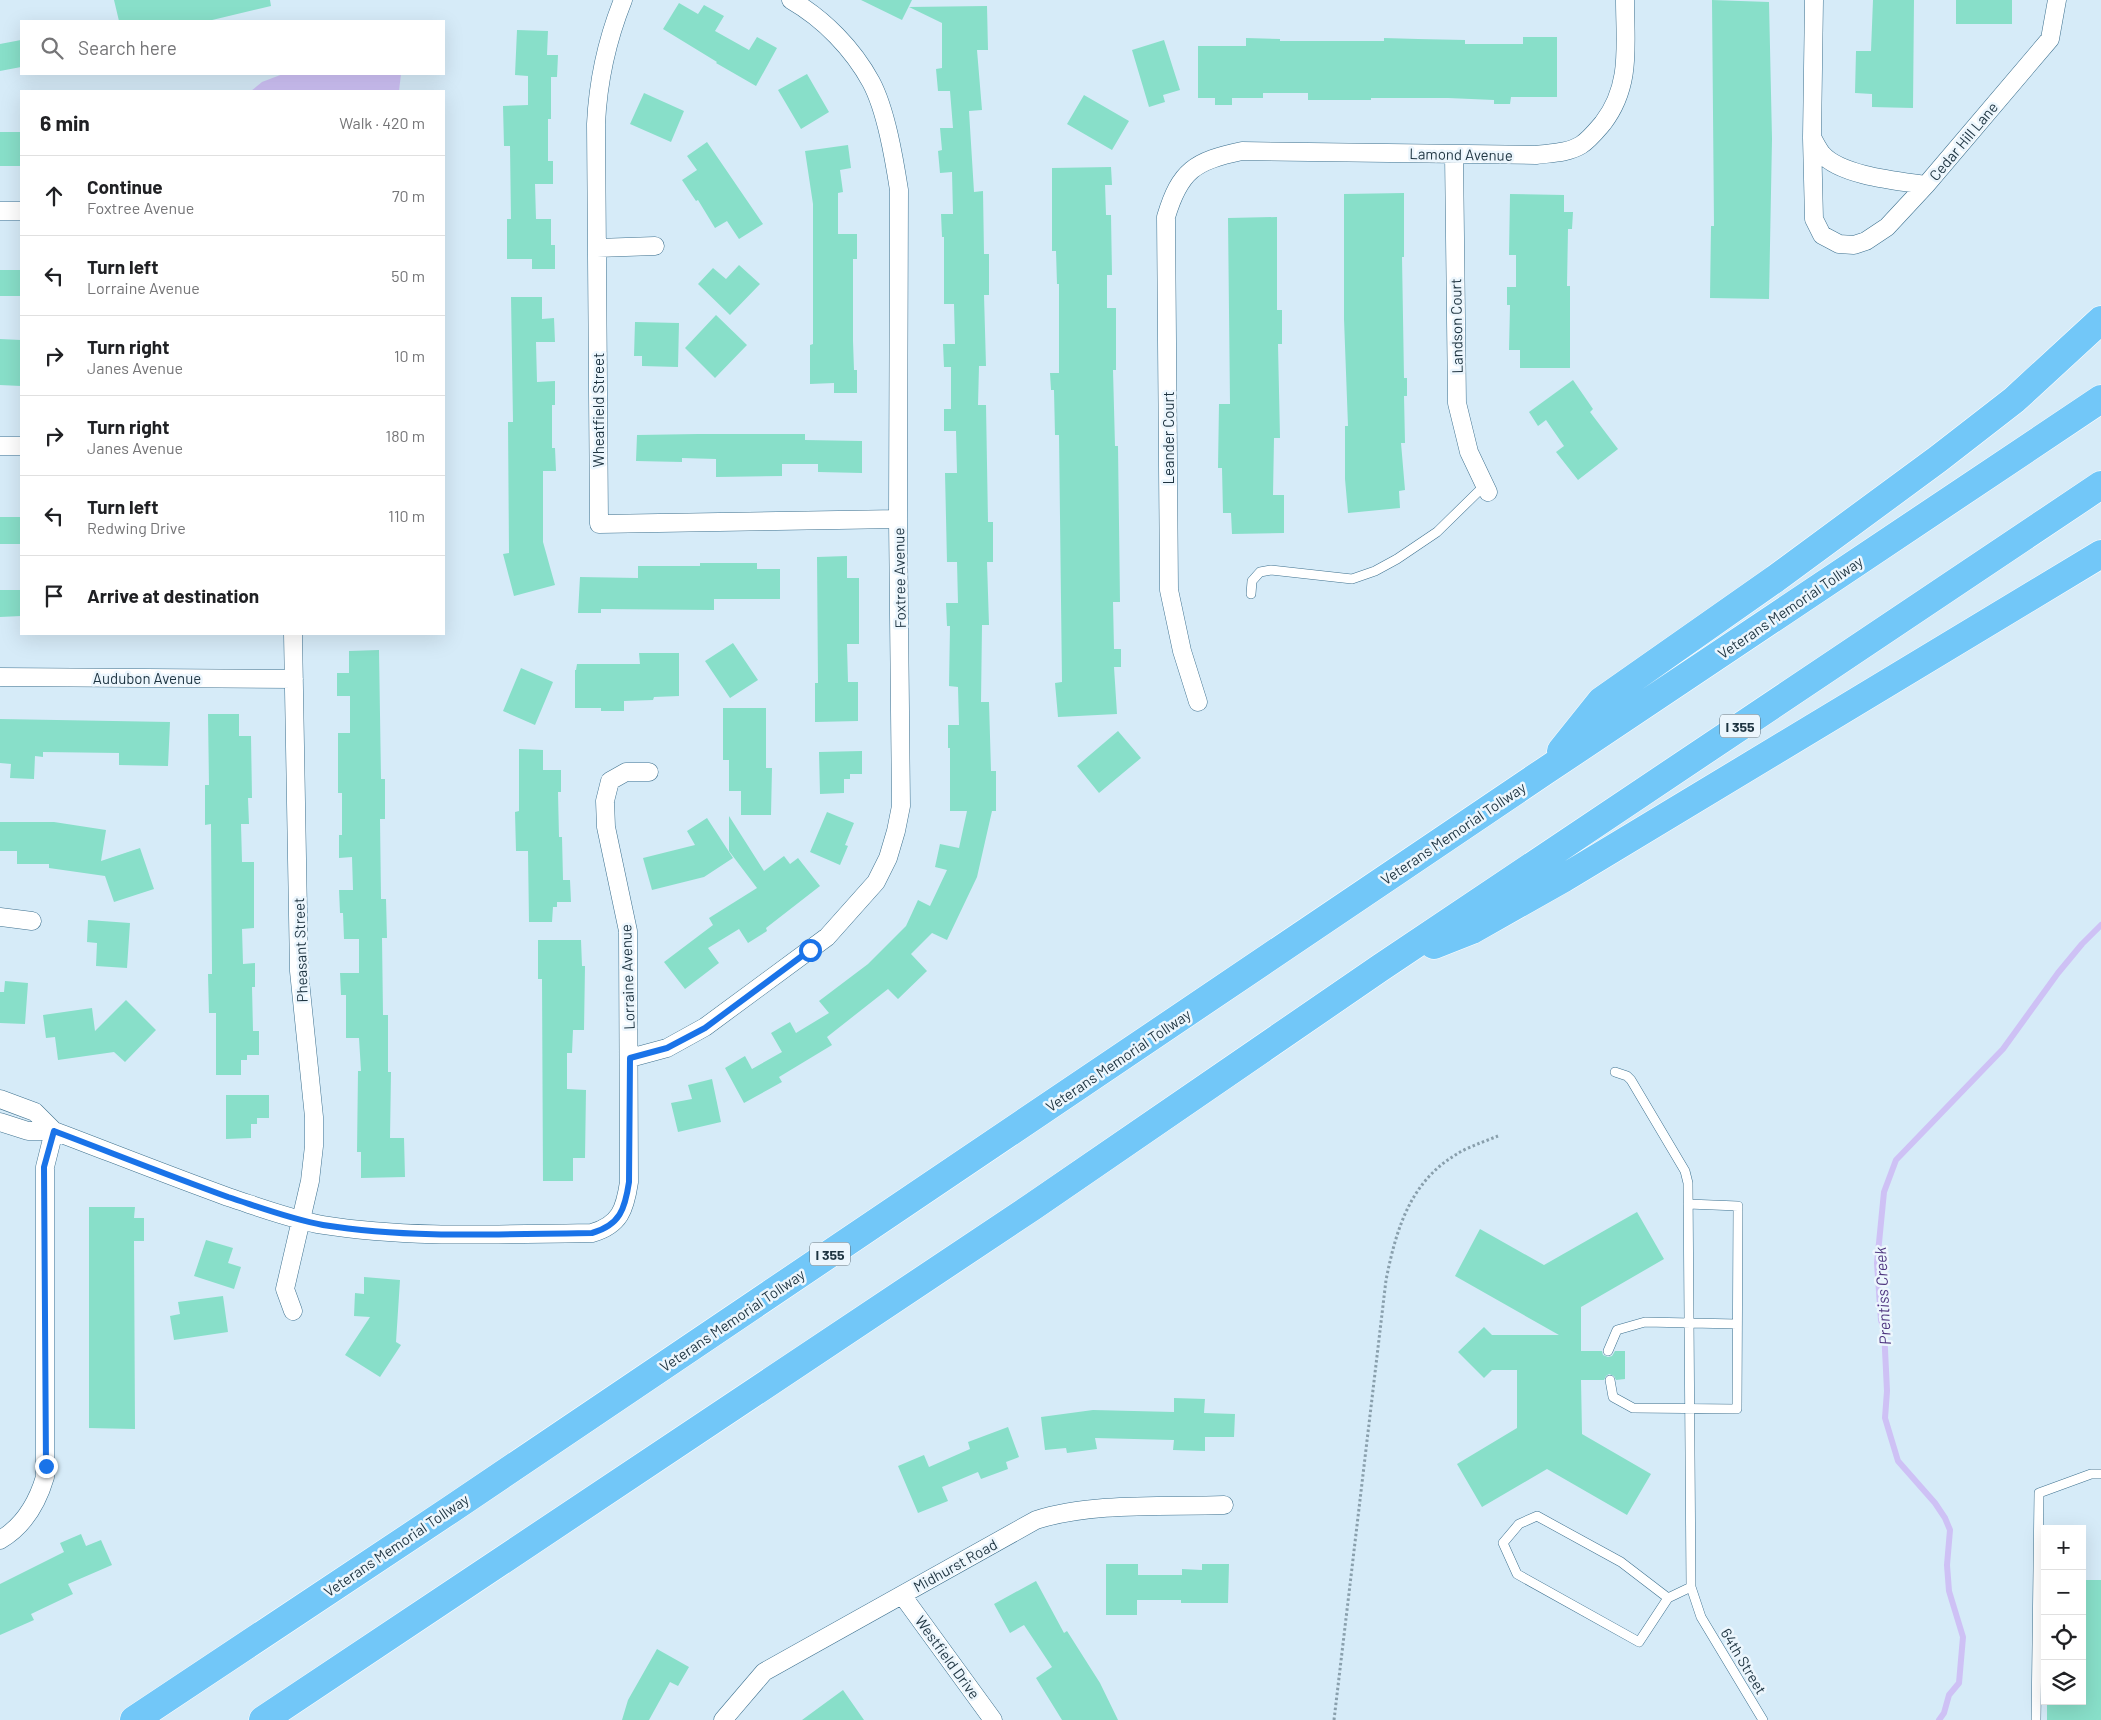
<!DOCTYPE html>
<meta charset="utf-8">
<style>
:root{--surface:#fff;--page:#f6f6f6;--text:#202124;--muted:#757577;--line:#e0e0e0}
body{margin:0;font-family:Barlow,sans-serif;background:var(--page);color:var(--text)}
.controls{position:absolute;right:15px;bottom:15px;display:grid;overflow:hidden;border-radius:0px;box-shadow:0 5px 20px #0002}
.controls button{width:45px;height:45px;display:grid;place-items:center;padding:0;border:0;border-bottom:1px solid var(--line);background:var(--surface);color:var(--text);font:25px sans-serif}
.stop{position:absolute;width:15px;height:15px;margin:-11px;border:4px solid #1a73e8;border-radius:50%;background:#fff}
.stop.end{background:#1a73e8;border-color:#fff;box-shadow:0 1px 5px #0008}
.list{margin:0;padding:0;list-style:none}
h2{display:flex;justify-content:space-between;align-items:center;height:65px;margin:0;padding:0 20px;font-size:21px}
h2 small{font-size:16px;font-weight:400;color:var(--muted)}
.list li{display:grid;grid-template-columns:32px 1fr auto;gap:15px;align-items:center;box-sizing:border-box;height:80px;padding:0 20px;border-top:1px solid var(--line)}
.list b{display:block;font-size:19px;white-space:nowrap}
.list p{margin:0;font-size:16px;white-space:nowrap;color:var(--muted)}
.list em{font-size:16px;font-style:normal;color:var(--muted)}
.icon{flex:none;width:28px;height:28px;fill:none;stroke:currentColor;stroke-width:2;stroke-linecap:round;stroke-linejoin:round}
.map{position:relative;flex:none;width:2101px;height:1720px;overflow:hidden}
.search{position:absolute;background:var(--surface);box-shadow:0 5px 20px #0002;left:20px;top:20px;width:425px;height:55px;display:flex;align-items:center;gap:12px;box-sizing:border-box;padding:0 18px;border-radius:0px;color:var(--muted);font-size:19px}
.panel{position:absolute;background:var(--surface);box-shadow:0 5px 20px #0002;left:20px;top:90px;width:425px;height:545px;border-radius:0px}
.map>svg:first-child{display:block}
</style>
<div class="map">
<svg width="2101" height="1720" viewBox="0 0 2101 1720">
<rect width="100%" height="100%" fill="#d6ebf8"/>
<path fill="#cec1f5" d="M283 74H401L399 91H251L262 82Z"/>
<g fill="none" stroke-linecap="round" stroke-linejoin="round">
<path stroke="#cec1f5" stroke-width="6" d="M1939 1720 1944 1713 1949 1695 1959 1683 1963 1637 1949 1591 1947 1565 1950 1530 1945 1518 1935 1503 1898 1461 1885 1418 1887 1391 1884 1329 1881 1320 1877 1263 1884 1192 1896 1160 2003 1049 2058 973 2082 944 2101 925"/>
</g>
<path fill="#88dfc9" d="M114 0H270L271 6 208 21H119Z
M861 0H912L902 20Z
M1712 0 1769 2 1772 139 1769 299 1710 298 1711 226H1714Z
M1873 0H1914L1913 108 1872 107V94L1855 93 1856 51H1871Z
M1956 0H2012V24H1956Z
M679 3 698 14 704 5 724 16 715 31 749 50 757 37 777 48 756 86 716 63 717 62 663 29Z
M987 6 988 50H977L982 110 969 111 974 192 983 191 984 254H989V295H984L986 366H979L978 405H986L988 522H993V562H987L989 625H982L981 702H989L991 771H996V811H992L977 877 947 940 932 933 911 954 927 971 898 999 888 989 827 1037 832 1045 779 1077 782 1082 744 1103 725 1068 745 1056 752 1069 782 1052 771 1033 790 1022 796 1033 829 1013 819 1001 868 964 906 926 918 900 930 906 947 870 935 867 940 844 959 848 967 811H950V748H948V725H959L958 687 949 686 950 626H947L946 603H958L957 562H947L945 473H957L956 431H944V409H951V367H944L943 344H955L954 304H944V237H942L941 214H953L952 172 940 173 938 151 942 150 940 128H953L950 91H938L936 69 942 68V23L909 7Z
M517 30 548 31 547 55H558L557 77H551V119H548V161H553V184H535L536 219H551V245H555V269H532V259H507V219H511L510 146H504L503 106 528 105V76L515 75Z
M1523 37H1557V97H1511L1510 104H1494V100L1448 98H1371V100H1308V93H1263V98H1232V105H1215V98H1198V46H1246V38L1280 39V41H1384V38L1418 39 1465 40V44H1523Z
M21 40V67L0 71V44Z
M1164 40 1180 90 1163 95 1165 102 1149 107 1132 50Z
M807 74 829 112 801 129 778 90Z
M644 93 684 111 671 142 630 124Z
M1084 95 1129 121 1112 150 1067 124Z
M0 132H21V166H0Z
M707 142 763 224 739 239 727 221 715 228 698 200 696 201 682 180 697 170 687 156Z
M848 145 851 168 840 170 843 192 838 193V234H857V259H853V341L854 370H857V393H834V383L810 384V345L813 344V204L805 151Z
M1111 167 1112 185H1105L1106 215H1111L1112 275H1107V308H1116V370H1113L1115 446H1118L1120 602H1113L1114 649H1121V667H1114L1117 714 1058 717 1055 683 1062 682 1059 435H1055L1054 390H1051L1050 373H1059V284H1057L1056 251H1052V168Z
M1404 193V257H1402L1404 378H1407V396H1404L1405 443H1401L1405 490 1399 491 1400 508 1348 513 1345 479V426H1348L1344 319V194Z
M1510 194 1564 195V212H1573L1572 229H1568L1567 286H1570V368H1520V350H1509L1510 305H1507V287H1516V255H1509Z
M1277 217V310H1282V344H1278L1280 438H1274L1273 495H1284V533L1232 534 1231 513H1223L1222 468H1218L1219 404H1230L1228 218Z
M739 265 760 284 730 315 698 284 713 268 726 279Z
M0 270H21V296H0Z
M511 297H542V319L554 318 555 342H536L537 382 555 381V405H552V448H555L556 471H543V542L555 585 514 596 503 554 509 553 508 422H513Z
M716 315 747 345 715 378 685 348Z
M635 322 679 323 678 367 642 366V356H634Z
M0 339 21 340V386L0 385Z
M1573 380 1593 409 1590 412 1618 449 1578 480 1556 452 1564 446 1546 420 1538 426 1529 412Z
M698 434H805V440L862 441V473L818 472V464H782V476L716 477V459L682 458V462L636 461 637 435Z
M0 517H21V544H0Z
M847 556V578H859V644H847L848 682H858V721L815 722V683H818L817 557Z
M700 563H757V569H780V599H714V610L601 609V613H578L580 577 638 578V566H700Z
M0 590H21V616L0 617Z
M733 643 758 680 730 698 705 661Z
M379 650 381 779H385V819H380L381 899H386L387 938H382L383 1015H388V1072H391L390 1138H404L405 1177 361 1178V1152H357L358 1071H361L359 1038H346V995H341L340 973H359V939H344L343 913H340L339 890H353L352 857 339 858V835H342V793H338V733H350V696H337V673H349V651Z
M639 653H679V696L654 697 653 700 624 701V711H601V708H575V670H576L577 664H640Z
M521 668 553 682 535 725 503 711Z
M723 708H766V768H772L771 815H741V791H729V760H723Z
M208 714H239V736H251L252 798H248L249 824H241L242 862H254V928L242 929 243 964 255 963V987H252L253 1031H259V1055H247V1060H241V1075H216V1013H209L208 974H212L211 824 205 825V785H209Z
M0 719 170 722 168 766 119 765V753L43 752V757L35 756 34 779 10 778 11 764 0 763Z
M1118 731 1141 758 1099 793 1077 766Z
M519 749 543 750V770H561V792H558L559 837H562L563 880H570L571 902H557V907H553L552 922H529L528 851H516L515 812 519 811Z
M862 751V774H850V779H844V793L820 794 819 752Z
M827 812 854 823 845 845 848 846 840 865 810 852Z
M729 816 764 871 784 856 790 864 798 858 820 886 766 928 767 931 748 943 739 929 708 948 719 963 685 989 664 962 713 925 709 918 757 888 729 851Z
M707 818 733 858 704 877 652 890 643 858 695 845 687 831Z
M0 822H54L106 830 101 861 140 848 154 889 114 902 105 876 49 868V864H17V851H0Z
M88 920 130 923 127 968 96 966 97 943 87 942Z
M538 940H581L582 966H585L584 1030H573L572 1053H567V1089L586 1090 585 1158H573V1181H543L542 979H538Z
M5 981 28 983 25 1024 0 1023V992H4Z
M126 1000 156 1030 125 1062 114 1052 58 1060 55 1037 46 1038 43 1015 92 1008 95 1031Z
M712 1079 721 1122 678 1132 671 1103 692 1099 688 1085Z
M226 1095H269V1118H257V1124H251V1138L226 1139Z
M89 1207H135L134 1218H144V1241H134L135 1429 89 1428Z
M1637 1212 1664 1259 1581 1307V1351H1602L1603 1355 1608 1357 1612 1356 1615 1351H1625V1379L1616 1380 1614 1376 1609 1374 1606 1376 1604 1380H1581L1582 1434 1651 1474 1627 1515 1547 1469 1482 1507 1457 1464 1517 1428V1370H1492L1484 1378 1458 1352 1484 1327 1492 1335H1559L1455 1276 1480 1229 1544 1265Z
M206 1240 233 1248 228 1263 241 1267 234 1289 194 1276Z
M364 1277 400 1280 396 1342 401 1345 380 1377 345 1355 370 1317 354 1316 355 1293 364 1294Z
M223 1296 228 1332 174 1340 170 1316 180 1314 178 1302Z
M1174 1398 1205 1399 1204 1413 1235 1414 1234 1437H1205V1451L1173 1450 1174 1440 1095 1438 1097 1449 1067 1453 1066 1448 1045 1450 1041 1417 1093 1410 1174 1412Z
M1008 1427 1019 1457 1006 1462 1008 1469 981 1479 978 1472 942 1487 948 1501 918 1513 898 1466 924 1455 929 1467 970 1449 968 1442Z
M81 1534 86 1546 101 1540 112 1565 68 1584 73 1594 31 1614 34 1620 0 1635V1584L64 1552 60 1543Z
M1106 1564H1138V1575H1182V1569L1202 1570V1564H1229L1228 1603H1181V1600H1137V1615H1106Z
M2082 1580H2101V1720H2047V1701H2082Z
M1036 1581 1064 1633 1067 1631 1100 1683 1118 1720H1062L1036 1678 1052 1667 1024 1625 1010 1633 994 1604Z
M657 1649 689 1667 678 1686 670 1682 649 1720H622L628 1700Z
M843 1690 864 1720H802Z"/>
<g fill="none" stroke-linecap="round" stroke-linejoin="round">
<g stroke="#3e718f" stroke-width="10">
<path id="service" d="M1251 594 1252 581 1260 572 1271 570 1352 579 1375 571 1397 559 1437 532 1485 485
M1615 1072 1627 1076 1631 1080 1685 1171 1688 1183 1691 1587 1701 1617 1763 1720
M1608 1351 1617 1330 1645 1322 1737 1324
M1610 1380 1613 1397 1633 1408 1737 1409 1738 1206 1688 1204
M1668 1598 1621 1562 1537 1516 1519 1524 1503 1543 1517 1574 1639 1642 1668 1598 1691 1587
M2036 1720 2039 1493 2091 1474H2101"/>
</g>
<g stroke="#3e718f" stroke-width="19">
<path id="minor" d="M623 0C607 40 598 80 596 124L599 524 898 519
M1814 0 1812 137C1815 143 1818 149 1822 154 1841 176 1899 181 1926 185L2050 39 2057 0
M1812 138 1814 219 1822 235 1839 244 1854 245 1866 241 1887 227 1926 185
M1454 154 1457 403 1469 452 1488 492
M0 211H21
M597 248 655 246
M0 446H21
M293 634 299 971 314 1117V1146L310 1181 285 1289 293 1311
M0 677 294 679
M1198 702 1182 651 1169 590 1166 217C1180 170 1195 161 1242 151L1536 155C1551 153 1568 153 1581 145 1589 140 1597 130 1603 123 1632 85 1625 45 1625 0
M0 917 32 921
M630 1058 667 1048 705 1027 827 937 876 882 888 858 896 831 901 806 898 519 899 190C894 158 886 110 871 82 853 49 824 19 791 0
M0 1099 35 1112 54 1131
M0 1122 28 1131H54C112 1153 170 1176 228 1197 259 1207 290 1219 323 1225 411 1239 502 1234 592 1233 620 1225 625 1209 629 1182L628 931 606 827 605 801 610 781 626 772H649
M0 1540C24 1526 37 1504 45 1477V1167L54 1131
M902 1595 993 1720
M723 1720 764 1672 1036 1520C1092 1502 1165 1507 1224 1505"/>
</g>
<g stroke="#fff" stroke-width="29">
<path id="motorway" d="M1561 751 1601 701 1775 579 1938 459 2014 400 2101 320
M1434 945 1472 930 1564 878 2101 554
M134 1720 450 1510 1545 771 2101 399
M263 1720 1032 1207 1380 968 2101 485"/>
</g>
<path stroke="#899fac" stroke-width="3" stroke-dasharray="2.5 2.5" stroke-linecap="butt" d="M1334 1720 1386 1280C1397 1225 1412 1176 1466 1149 1477 1144 1488 1140 1498 1136"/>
<use href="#service" stroke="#fff" stroke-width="9"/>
<use href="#minor" stroke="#fff" stroke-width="18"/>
<use href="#motorway" stroke="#72c7f8" stroke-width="28"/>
</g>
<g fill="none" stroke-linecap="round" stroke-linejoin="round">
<path stroke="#1a73e8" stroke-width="6" d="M46 1466 44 1167 54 1131C112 1153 170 1176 228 1197 259 1207 290 1219 323 1225 411 1239 502 1234 592 1233 620 1225 625 1209 629 1182L630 1058 667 1048 705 1028 810 950"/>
</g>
<g text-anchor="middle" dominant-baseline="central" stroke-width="5" stroke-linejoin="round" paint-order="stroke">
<g fill="#ecf6fd" stroke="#5c6e79" stroke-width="1">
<rect x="1720" y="714.5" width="40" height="23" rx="4"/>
<rect x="810" y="1242.5" width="40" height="23" rx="4"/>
</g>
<g font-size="14" font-weight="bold" fill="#1e3441">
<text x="1740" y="726">I 355</text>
<text x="830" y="1254">I 355</text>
</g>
<g font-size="15" fill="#1e3441" stroke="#ecf6fd">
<text transform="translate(1963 141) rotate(-50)">Cedar Hill Lane</text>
<text transform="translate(1461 154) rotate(1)">Lamond Avenue</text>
<text transform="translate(1456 326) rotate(-91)">Landson Court</text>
<text transform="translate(598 410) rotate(-90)">Wheatfield Street</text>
<text transform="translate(1168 438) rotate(-90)">Leander Court</text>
<text transform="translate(899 578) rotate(-91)">Foxtree Avenue</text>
<text transform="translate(1790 607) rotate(-34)">Veterans Memorial Tollway</text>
<text x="147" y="678">Audubon Avenue</text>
<text transform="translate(1453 833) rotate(-34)">Veterans Memorial Tollway</text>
<text transform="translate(300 950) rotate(-92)">Pheasant Street</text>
<text transform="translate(627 977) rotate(-92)">Lorraine Avenue</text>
<text transform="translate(1118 1060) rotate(-34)">Veterans Memorial Tollway</text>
<text transform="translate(732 1320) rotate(-34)">Veterans Memorial Tollway</text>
<text transform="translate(396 1545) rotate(-34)">Veterans Memorial Tollway</text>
<text transform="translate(955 1565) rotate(-29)">Midhurst Road</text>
<text transform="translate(948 1657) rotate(54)">Westfield Drive</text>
<text transform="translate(1744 1661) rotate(59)">64th Street</text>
</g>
<g font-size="16" font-style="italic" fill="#4f3680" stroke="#ecf6fd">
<text transform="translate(1882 1296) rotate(-93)">Prentiss Creek</text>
</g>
</g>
</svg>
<div class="controls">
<button>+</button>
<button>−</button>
<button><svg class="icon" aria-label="locate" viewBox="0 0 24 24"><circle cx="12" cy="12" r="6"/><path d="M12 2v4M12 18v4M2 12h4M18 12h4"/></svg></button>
<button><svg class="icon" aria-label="layers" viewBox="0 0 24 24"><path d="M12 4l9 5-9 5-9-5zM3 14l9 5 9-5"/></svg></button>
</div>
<div class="stop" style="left:810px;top:950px"></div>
<div class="stop end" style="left:46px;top:1466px"></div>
<div class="search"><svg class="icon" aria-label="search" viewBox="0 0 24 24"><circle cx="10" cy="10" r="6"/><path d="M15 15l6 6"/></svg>Search here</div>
<section class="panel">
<h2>6 min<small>Walk · 420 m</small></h2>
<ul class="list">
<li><svg class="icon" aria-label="ahead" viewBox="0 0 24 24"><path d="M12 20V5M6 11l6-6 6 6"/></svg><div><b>Continue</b><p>Foxtree Avenue</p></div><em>70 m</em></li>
<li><svg class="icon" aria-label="left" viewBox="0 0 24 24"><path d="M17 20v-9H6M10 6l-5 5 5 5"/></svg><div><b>Turn left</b><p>Lorraine Avenue</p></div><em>50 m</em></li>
<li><svg class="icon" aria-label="right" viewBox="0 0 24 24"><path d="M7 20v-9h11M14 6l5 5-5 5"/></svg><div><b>Turn right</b><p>Janes Avenue</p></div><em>10 m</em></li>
<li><svg class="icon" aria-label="right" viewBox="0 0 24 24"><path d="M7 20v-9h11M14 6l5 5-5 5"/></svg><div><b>Turn right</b><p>Janes Avenue</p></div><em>180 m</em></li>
<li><svg class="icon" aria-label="left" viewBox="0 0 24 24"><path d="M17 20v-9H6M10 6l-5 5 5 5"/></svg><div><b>Turn left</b><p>Redwing Drive</p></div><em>110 m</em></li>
<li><svg class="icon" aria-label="arrive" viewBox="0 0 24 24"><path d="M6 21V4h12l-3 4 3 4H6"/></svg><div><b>Arrive at destination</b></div></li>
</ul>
</section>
</div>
